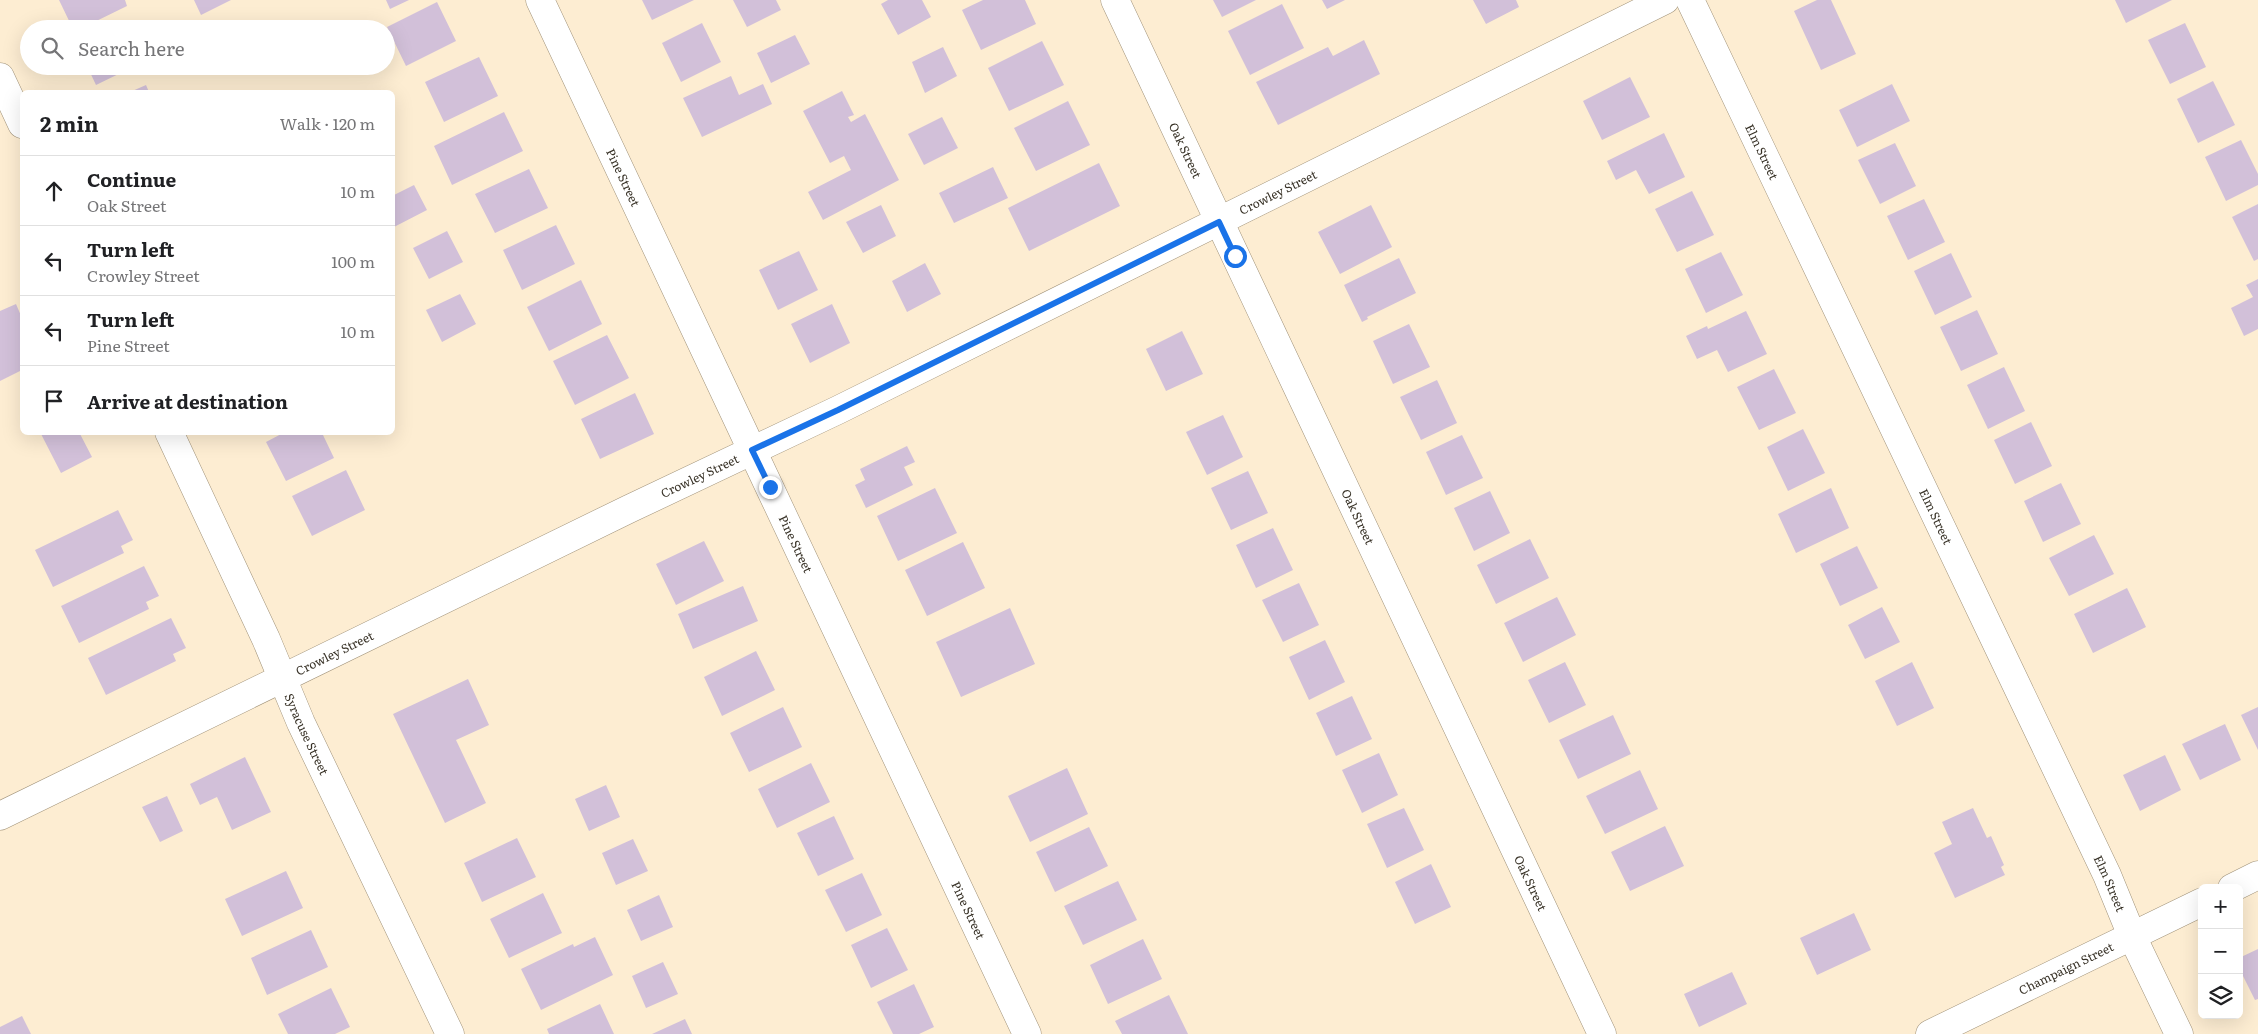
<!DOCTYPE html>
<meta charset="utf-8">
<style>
:root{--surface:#fff;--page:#f2f2f2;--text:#202124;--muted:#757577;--line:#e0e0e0}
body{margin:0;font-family:Literata,serif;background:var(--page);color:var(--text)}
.controls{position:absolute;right:15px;bottom:15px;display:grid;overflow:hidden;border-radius:8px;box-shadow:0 5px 20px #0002}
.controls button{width:45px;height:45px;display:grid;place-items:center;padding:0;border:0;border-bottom:1px solid var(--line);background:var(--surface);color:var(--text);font:25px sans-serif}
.stop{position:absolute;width:15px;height:15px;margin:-11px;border:4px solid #1a73e8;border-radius:50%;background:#fff}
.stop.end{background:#1a73e8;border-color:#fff;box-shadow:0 1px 5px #0008}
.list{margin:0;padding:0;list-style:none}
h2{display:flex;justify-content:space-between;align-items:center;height:65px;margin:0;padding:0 20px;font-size:21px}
h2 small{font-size:16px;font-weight:400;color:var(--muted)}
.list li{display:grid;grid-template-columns:32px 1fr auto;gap:15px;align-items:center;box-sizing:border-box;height:70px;padding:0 20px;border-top:1px solid var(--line)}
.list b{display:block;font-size:19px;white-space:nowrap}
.list p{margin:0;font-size:16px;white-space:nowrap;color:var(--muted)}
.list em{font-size:16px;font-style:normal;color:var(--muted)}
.icon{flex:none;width:28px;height:28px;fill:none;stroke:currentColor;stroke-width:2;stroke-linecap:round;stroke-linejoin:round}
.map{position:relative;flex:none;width:2258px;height:1034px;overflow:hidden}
.search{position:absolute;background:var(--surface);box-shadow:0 5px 20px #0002;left:20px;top:20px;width:375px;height:55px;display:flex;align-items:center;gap:12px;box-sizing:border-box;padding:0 18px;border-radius:28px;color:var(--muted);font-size:19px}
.panel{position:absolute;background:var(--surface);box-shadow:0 5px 20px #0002;left:20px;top:90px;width:375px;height:345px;border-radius:8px}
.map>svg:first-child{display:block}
</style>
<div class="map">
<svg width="2258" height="1034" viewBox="0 0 2258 1034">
<rect width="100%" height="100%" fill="#fdedd2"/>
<path fill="#d2c0d9" d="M59 0H125L127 6 80 29H73Z
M194 0H231L201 15Z
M386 0H409L390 9Z
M642 0H694L652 20Z
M733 0H776L781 10 747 27Z
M888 0H922L931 17 898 35 881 4Z
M983 0H1025L1036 24 981 50 962 10Z
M1213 0H1256L1222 17Z
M1322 0H1345L1327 9Z
M1473 0H1516L1519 7 1486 24Z
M1817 0H1831L1856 54 1821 70 1794 11Z
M2115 0H2172L2126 23Z
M437 2 456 41 406 66 387 27Z
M1282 4 1304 48 1250 75 1228 31Z
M702 23 721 62 681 82 662 43Z
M2185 23 2206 67 2170 84 2148 40Z
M795 35 810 64 771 83 757 53Z
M1364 40 1380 74 1278 125 1256 82 1328 47 1333 56Z
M1042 41 1064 85 1009 111 988 68Z
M943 47 957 76 925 93 912 62Z
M479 57 498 96 444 122 425 82Z
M87 66H135L96 85Z
M731 76 739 95 763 84 772 104 702 137 683 98Z
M1630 77 1650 117 1602 140 1583 101Z
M2213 81 2235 125 2198 143 2177 99Z
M1892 84 1910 121 1857 147 1839 110Z
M146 85 149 92H130Z
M842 91 854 115 848 117 851 122 865 114 899 180 823 220 808 192 851 170 844 156 830 163 803 111Z
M1068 101 1090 145 1036 171 1014 128Z
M504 112 523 151 452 185 434 146Z
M942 117 958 148 924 165 908 134Z
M1664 133 1685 177 1649 194 1636 170 1616 180 1607 161Z
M2241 140 2258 174V185L2226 201 2205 157Z
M1895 143 1916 186 1880 204 1858 160Z
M1099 163 1120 206 1029 251 1008 208Z
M993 167 1008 198 954 223 939 193Z
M529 169 548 208 495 233 475 194Z
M414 185 427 210 394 227 392 224V196Z
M1692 191 1714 235 1677 252 1655 209Z
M1924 199 1945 242 1908 260 1887 216Z
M2258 204V259L2254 261 2232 217Z
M881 205 896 236 863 253 846 222Z
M1371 205 1392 247 1340 274 1318 232Z
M556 225 575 264 522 290 503 250Z
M447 231 463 262 429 279 413 248Z
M799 251 818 290 778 310 759 270Z
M1721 252 1743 295 1706 313 1685 269Z
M1951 253 1972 297 1935 315 1914 271Z
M1399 258 1416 293 1367 317 1368 319 1362 322 1344 285Z
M925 263 941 294 907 312 892 281Z
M2258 279V329L2244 336 2231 308 2253 297 2246 285Z
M581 280 602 324 549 351 527 307Z
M460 294 476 324 442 342 426 310Z
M16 304 22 318V370L0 381V311Z
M832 304 850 343 810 363 791 324Z
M1977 310 1998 354 1961 371 1940 327Z
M1746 311 1767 354 1728 372 1717 350 1697 359 1686 336 1707 326 1708 329Z
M1409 324 1430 367 1393 384 1373 341Z
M1182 331 1203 374 1166 391 1146 349Z
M607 335 629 378 575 405 553 361Z
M2004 367 2025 411 1988 429 1967 385Z
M1774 369 1796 413 1759 430 1737 387Z
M1437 380 1457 423 1421 440 1400 397Z
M635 393 654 434 600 459 581 419Z
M1223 415 1243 457 1207 475 1186 432Z
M2031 422 2052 466 2015 484 1994 440Z
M1803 429 1825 473 1788 491 1767 447Z
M40 432H79L92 457 61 473Z
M285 432H328L323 435 334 458 286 481 266 442Z
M1462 435 1483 478 1446 495 1426 452Z
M907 446 915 462 904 467 913 485 866 508 855 485 865 480 860 469Z
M346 470 365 510 312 536 292 496Z
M1248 471 1268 513 1231 530 1211 488Z
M2061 483 2081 524 2043 542 2024 501Z
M935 488 957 533 898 561 877 516Z
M1831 488 1849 528 1796 553 1778 514Z
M1490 491 1510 533 1474 551 1454 508Z
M118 510 133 540 121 546 124 553 53 587 35 550Z
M1273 528 1293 570 1256 588 1236 545Z
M2094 535 2114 574 2069 596 2049 558Z
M1530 539 1549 578 1496 604 1477 565Z
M704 541 724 581 676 605 656 564Z
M963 542 985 588 927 616 905 570Z
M1857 546 1878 588 1840 606 1820 564Z
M144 566 159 596 146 602 149 609 79 643 61 606Z
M1299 583 1319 625 1283 642 1262 600Z
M743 586 758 621 693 649 678 614Z
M2127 588 2146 627 2093 653 2074 614Z
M1557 597 1576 635 1523 662 1504 623Z
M1882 607 1900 642 1865 659 1848 625Z
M1010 608 1035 664 961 697 936 642Z
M171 618 186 648 173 654 176 661 106 695 88 658Z
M1325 640 1345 682 1309 700 1289 657Z
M756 651 775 690 722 716 704 677Z
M1565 662 1586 705 1549 723 1528 680Z
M1912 662 1934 708 1897 726 1875 681Z
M468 679 489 725 456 740 486 803 445 823 393 714Z
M1352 696 1372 739 1336 756 1316 713Z
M783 707 802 747 749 772 730 733Z
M2258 707V750L2241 715Z
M1613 715 1631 754 1578 779 1559 740Z
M2225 724 2241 760 2200 780 2182 744Z
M1379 753 1398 795 1362 813 1342 770Z
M2165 755 2181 790 2140 811 2123 775Z
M245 757 271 812 232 830 217 797 200 805 190 784Z
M811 763 830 802 777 828 758 789Z
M1067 768 1088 814 1030 842 1008 796Z
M1640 770 1658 809 1605 834 1586 796Z
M606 785 620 817 589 831 575 799Z
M167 796 183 831 160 842 142 807Z
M1404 808 1424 850 1387 868 1367 824Z
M1973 808 1987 838 1991 836 2004 865 2001 867 2005 875 1955 898 1934 853 1952 844 1942 822Z
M834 816 854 859 818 876 797 833Z
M1665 826 1684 866 1630 891 1611 852Z
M1089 827 1108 866 1055 892 1036 852Z
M517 838 536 877 482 902 464 863Z
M633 839 648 871 616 885 602 853Z
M1431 864 1451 907 1415 924 1395 882Z
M286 871 303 908 242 936 225 899Z
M862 873 882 915 846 932 825 890Z
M1118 881 1137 920 1083 945 1064 906Z
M543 893 562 933 509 958 490 919Z
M659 895 673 927 641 941 627 910Z
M1854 913 1871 950 1817 975 1800 938Z
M887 928 908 970 871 988 851 945Z
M311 930 328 967 267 995 251 958Z
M595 937 613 975 541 1010 521 969 573 944 574 947Z
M1143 939 1162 979 1108 1004 1090 965Z
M2258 949V999L2255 1000 2239 968V958Z
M663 962 678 994 646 1008 632 976Z
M1732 972 1747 1004 1699 1027 1684 994Z
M914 984 934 1027 919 1034H893L877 1002Z
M331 988 350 1027 335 1034H288L278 1014Z
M1169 995 1188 1034H1122L1115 1021Z
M600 1004 614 1034H549L547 1029Z
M22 1016 31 1034H0V1027Z
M685 1019 692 1034H652Z"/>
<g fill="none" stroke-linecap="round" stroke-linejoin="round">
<g stroke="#a1937a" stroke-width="29">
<g id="street">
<path id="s1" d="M540 0 1027 1034"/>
<path id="s2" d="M1115 0 1602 1034"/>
<path id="s3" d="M1690 0 2107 875 2132 936 2179 1034"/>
<path d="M0 77 22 124"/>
<path id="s4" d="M169 432 266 639 301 723 450 1034"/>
<path id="s5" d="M0 816 629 509 838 410 1665 0"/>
<path d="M2232 888 2258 875"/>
<path id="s6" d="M1930 1034 2202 902"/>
</g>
</g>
<use href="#street" stroke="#fff" stroke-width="28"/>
</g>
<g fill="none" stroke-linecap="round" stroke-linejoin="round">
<path stroke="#1a73e8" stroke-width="6" d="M770 487 752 450 838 410 1219 222 1235 256"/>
</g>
<g text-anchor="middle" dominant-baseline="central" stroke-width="4" stroke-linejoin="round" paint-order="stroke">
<g font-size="12" fill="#383227" stroke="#fff">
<text stroke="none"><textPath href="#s2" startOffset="166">Oak Street</textPath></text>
<text stroke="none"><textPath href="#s3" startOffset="168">Elm Street</textPath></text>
<text stroke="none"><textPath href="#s1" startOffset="196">Pine Street</textPath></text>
<text stroke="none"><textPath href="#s5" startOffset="1422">Crowley Street</textPath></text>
<text stroke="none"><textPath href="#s5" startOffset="778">Crowley Street</textPath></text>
<text stroke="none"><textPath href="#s3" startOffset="572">Elm Street</textPath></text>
<text stroke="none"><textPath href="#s2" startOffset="571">Oak Street</textPath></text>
<text stroke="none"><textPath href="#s1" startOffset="601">Pine Street</textPath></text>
<text stroke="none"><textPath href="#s5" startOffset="372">Crowley Street</textPath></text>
<text stroke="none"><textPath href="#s4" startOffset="332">Syracuse Street</textPath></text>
<text stroke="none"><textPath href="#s3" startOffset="978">Elm Street</textPath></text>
<text stroke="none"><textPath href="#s2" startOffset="976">Oak Street</textPath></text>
<text stroke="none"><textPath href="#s1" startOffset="1006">Pine Street</textPath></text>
<text stroke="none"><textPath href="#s6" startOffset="151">Champaign Street</textPath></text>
</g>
</g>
</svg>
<div class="controls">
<button>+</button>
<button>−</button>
<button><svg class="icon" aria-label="layers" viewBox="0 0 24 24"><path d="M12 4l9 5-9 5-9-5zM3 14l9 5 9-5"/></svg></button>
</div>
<div class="stop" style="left:1235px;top:256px"></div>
<div class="stop end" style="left:770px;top:487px"></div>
<div class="search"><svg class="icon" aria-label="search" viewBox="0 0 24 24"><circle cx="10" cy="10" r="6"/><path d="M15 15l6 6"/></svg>Search here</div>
<section class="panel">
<h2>2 min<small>Walk · 120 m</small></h2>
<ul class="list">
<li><svg class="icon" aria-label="ahead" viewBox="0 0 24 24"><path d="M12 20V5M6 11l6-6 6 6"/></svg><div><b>Continue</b><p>Oak Street</p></div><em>10 m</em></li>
<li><svg class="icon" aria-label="left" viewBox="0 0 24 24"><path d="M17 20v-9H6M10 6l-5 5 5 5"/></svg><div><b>Turn left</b><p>Crowley Street</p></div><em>100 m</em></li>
<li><svg class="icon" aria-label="left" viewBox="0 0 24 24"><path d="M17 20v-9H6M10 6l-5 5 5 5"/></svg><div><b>Turn left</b><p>Pine Street</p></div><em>10 m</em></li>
<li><svg class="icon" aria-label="arrive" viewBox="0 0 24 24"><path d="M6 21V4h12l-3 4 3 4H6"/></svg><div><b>Arrive at destination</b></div></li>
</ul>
</section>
</div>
